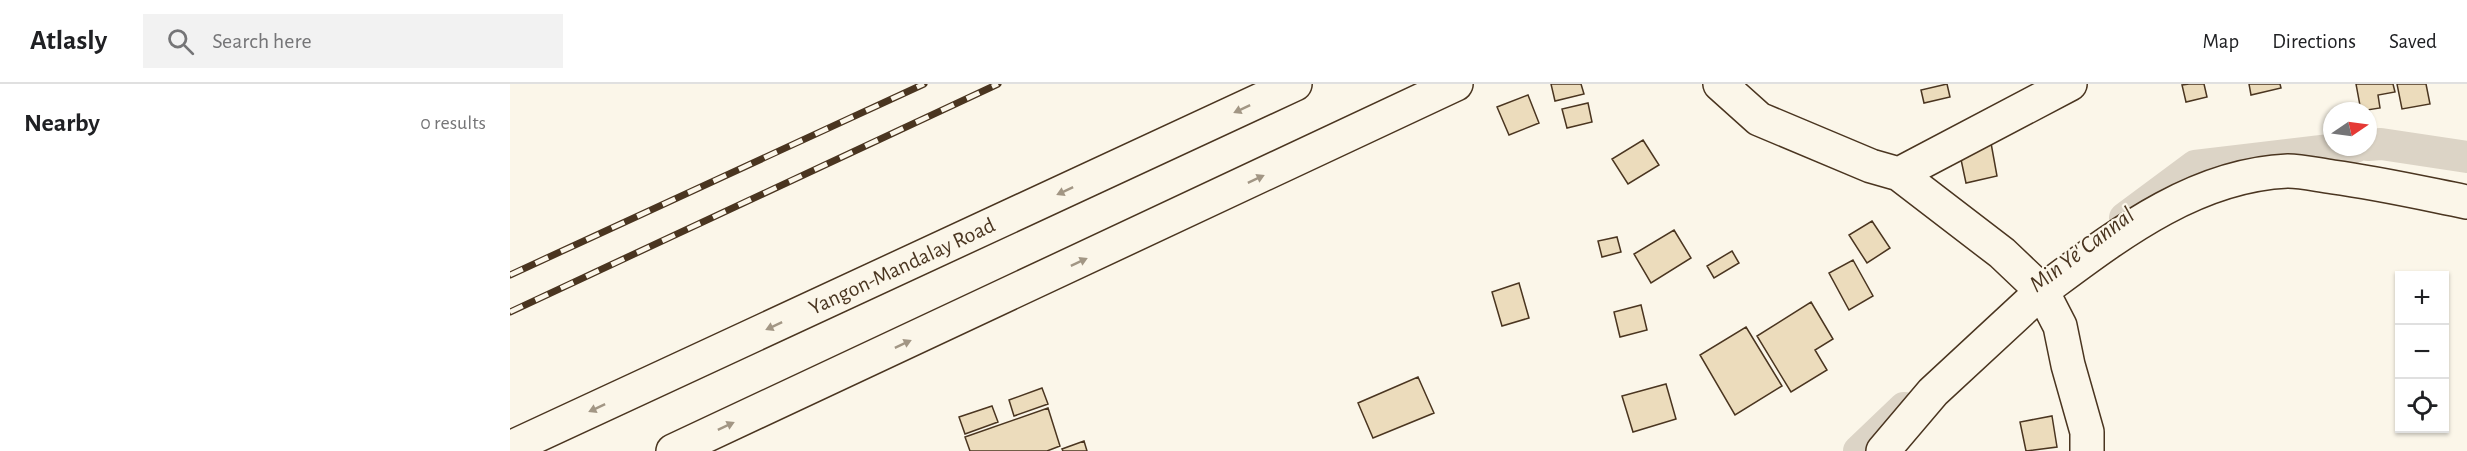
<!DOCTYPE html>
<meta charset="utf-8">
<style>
:root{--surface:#fff;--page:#f2f2f2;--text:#202124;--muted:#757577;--line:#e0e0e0}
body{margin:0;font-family:"Alegreya Sans",sans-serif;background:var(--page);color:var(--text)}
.controls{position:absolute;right:18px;bottom:18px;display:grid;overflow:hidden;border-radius:0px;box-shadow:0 2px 4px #0004}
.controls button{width:54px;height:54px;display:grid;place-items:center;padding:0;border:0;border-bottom:2px solid var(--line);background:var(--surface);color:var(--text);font:30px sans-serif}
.compass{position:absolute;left:1813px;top:18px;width:54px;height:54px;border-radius:50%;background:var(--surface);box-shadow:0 2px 4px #0004;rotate:77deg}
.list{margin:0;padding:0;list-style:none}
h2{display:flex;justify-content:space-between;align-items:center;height:78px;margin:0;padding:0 24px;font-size:26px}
h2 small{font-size:20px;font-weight:400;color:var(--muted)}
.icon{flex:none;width:33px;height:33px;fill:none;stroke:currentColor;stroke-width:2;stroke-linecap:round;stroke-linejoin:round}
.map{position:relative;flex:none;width:1957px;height:367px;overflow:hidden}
header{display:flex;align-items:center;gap:36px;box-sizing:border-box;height:84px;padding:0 30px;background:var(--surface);border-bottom:2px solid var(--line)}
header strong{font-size:28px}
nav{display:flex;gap:33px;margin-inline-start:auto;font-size:21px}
.search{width:420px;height:54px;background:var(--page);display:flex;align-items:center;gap:15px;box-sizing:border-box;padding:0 21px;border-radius:0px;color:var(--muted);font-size:22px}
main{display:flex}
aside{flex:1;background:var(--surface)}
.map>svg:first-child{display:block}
</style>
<header>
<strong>Atlasly</strong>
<div class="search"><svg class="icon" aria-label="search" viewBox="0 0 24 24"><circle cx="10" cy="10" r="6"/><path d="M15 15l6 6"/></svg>Search here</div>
<nav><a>Map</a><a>Directions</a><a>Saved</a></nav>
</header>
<main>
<aside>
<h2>Nearby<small>0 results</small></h2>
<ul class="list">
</ul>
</aside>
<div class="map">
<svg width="1957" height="367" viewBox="0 0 1957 367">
<rect width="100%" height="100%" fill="#fbf6e9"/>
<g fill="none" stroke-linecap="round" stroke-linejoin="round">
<path stroke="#dcd4c6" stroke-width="32" d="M1858 61 1871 60 1957 73
M1615 134 1685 82 1845 63
M1349 367 1394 324"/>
</g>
<path fill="#ecdcbc" stroke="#4a3520" stroke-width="1.5" d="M1041 0H1071L1074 10 1045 17Z
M1437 0 1440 13 1414 19 1411 6Z
M1679 0H1694L1697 13 1676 18 1672 1Z
M1739 0H1770L1771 4 1741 11Z
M1846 0H1883L1885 8 1868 11 1870 24 1851 27Z
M1887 0H1916L1920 20 1892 25Z
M1018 11 1029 39 999 51 987 23Z
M1078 19 1082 38 1057 44 1052 25Z
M1133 56 1149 81 1118 100 1102 75Z
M1481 59 1487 92 1456 99 1449 66Z
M1362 137 1380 164 1357 179 1339 151Z
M1164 146 1181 174 1141 199 1124 170Z
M1107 153 1111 168 1092 173 1088 157Z
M1222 167 1229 179 1204 194 1197 182Z
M1343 176 1363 212 1339 226 1319 189Z
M1009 199 1019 234 992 242 982 208Z
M1301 218 1323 255 1305 266 1317 286 1281 308 1247 252Z
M1131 221 1137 246 1110 253 1104 228Z
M1236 243 1272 302 1225 331 1190 271Z
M908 293 924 329 863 354 848 319Z
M1156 300 1166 335 1123 348 1112 312Z
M532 304 538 320 504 332 499 316Z
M482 322 488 338 455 350 449 333Z
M538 324 550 362 537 367H460L455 353Z
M1542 332 1547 363 1516 367 1510 338Z
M574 357 577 367H553L552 365Z"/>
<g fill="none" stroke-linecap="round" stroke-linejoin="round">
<g stroke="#4a3520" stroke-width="36">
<path id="minor" d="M1210 0 1249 35 1361 82 1389 90
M1560 0 1389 90 1492 169 1532 207C1605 153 1683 91 1778 87 1792 87 1808 91 1823 93 1868 99 1912 109 1957 118
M1373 367 1423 308 1532 207 1550 242 1558 281 1577 348V367"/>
</g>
<g stroke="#4a3520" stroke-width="36">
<g id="highway">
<path id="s1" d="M0 364 785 0"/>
<path d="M163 367 946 0"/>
</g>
</g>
<use href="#minor" stroke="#fbf6e9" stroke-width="33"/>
<use href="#highway" stroke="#fbf6e9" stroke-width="33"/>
<g stroke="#4a3520" stroke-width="7">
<path id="rail" d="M0 191 414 0
M0 228 488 0"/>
</g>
<use href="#rail" stroke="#fbf6e9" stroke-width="4.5" stroke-dasharray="14" stroke-linecap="butt"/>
</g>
<defs><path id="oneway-solid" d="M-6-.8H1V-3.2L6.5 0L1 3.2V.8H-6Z" transform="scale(1.5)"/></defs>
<g fill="#a29684">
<use href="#oneway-solid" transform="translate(732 25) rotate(155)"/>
<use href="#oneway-solid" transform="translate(746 95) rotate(-25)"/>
<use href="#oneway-solid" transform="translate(555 107) rotate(155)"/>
<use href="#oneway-solid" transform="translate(569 178) rotate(-25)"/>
<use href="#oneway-solid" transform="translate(264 242) rotate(155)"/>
<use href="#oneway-solid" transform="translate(393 260) rotate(-25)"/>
<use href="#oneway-solid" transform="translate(87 324) rotate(155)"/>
<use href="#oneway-solid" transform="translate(216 342) rotate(-25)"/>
</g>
<g text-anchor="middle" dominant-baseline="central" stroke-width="4.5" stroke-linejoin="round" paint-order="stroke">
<g font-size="22" fill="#4a3520" stroke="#fbf6e9">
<text stroke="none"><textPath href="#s1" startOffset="432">Yangon-Mandalay Road</textPath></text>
</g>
<g font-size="24" font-style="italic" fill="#4a3520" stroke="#fbf6e9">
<text transform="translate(1572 166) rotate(-37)">Min Ye' Cannal</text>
</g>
</g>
</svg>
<div class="controls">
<button>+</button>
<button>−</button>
<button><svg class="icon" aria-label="locate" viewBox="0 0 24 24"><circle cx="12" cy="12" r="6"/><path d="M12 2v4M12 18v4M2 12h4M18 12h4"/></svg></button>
</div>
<svg class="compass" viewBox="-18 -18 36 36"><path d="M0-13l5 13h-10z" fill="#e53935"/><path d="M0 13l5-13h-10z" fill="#757577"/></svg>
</div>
</main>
